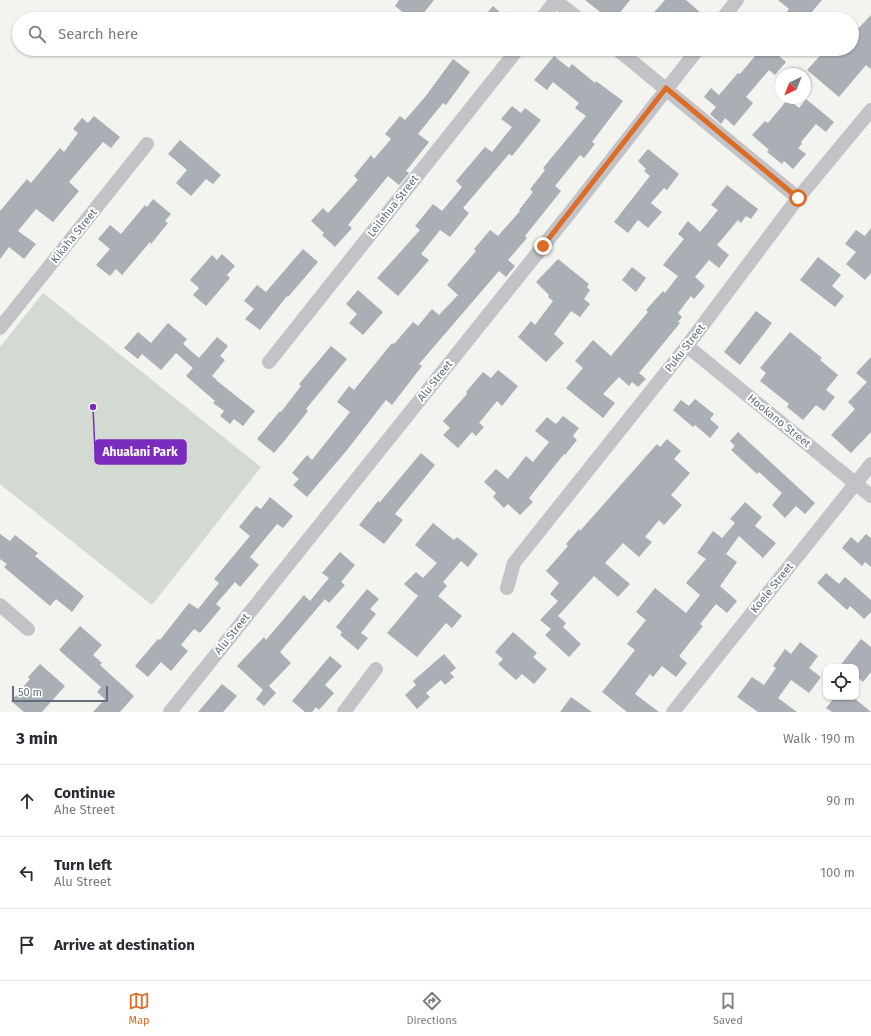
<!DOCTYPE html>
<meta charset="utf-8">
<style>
:root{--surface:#fff;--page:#f2f2f3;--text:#2b2b33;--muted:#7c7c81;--line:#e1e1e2;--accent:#dc6c26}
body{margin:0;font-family:"Fira Sans",sans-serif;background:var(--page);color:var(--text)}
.controls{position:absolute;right:12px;bottom:12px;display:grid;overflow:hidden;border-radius:8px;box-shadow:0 1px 3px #0004}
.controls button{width:36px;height:36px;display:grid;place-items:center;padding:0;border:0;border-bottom:1px solid var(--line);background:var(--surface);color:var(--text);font:20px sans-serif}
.compass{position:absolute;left:775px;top:68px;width:36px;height:36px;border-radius:50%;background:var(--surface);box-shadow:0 1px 3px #0004;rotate:223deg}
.scale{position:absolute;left:12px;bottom:10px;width:96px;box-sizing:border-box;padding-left:4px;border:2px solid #636f7f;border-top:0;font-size:11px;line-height:14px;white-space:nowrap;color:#636f7f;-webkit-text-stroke:3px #fff;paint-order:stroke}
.stop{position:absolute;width:12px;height:12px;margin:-9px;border:3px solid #dc6c26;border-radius:50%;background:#fff}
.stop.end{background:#dc6c26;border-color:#fff;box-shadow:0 1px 4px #0008}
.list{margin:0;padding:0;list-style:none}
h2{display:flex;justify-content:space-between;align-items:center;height:52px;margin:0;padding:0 16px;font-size:17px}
h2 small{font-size:13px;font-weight:400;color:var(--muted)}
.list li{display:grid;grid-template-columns:26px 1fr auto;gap:12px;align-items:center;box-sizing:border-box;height:72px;padding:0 16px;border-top:1px solid var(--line)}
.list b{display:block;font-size:15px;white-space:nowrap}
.list p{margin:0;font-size:13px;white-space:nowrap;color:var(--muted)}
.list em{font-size:13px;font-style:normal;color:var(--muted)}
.icon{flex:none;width:22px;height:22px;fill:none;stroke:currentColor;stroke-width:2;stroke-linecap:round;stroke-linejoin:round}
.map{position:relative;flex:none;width:871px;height:712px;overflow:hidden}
.search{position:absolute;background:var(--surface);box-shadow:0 1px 3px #0004;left:12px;right:12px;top:12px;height:44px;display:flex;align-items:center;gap:10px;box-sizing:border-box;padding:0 14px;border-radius:22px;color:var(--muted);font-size:15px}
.sheet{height:268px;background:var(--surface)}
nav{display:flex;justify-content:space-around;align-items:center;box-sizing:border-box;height:56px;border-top:1px solid var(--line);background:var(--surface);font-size:11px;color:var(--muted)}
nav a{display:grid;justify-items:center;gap:2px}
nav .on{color:var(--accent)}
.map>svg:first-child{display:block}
</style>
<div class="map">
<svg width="871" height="712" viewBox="0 0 871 712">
<rect width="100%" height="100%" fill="#f3f3ef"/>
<path fill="#d3dad1" d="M43 293 261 467 152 605 0 484V347Z"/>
<path fill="#a9afb5" d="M399 0H434L419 19H411L395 6Z
M585 0H630L615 19H609Z
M665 0H686L701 13 696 19H648Z
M778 0H822L806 19H781L789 9Z
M493 6 508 19H482Z
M871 15V69L866 65 839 97 807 70 826 49H852V35Z
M761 49H785L779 56 786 62 775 75 769 70 746 97 753 103 734 126 725 118 721 124 710 114 716 107 704 97 711 88 719 95 738 73 740 74Z
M554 56 569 68 572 64 595 83 596 81 623 101 592 142 595 144 584 158 580 155 555 186 561 191 525 236 527 238 508 260 515 266 506 277 499 271 419 364 422 366 392 405 386 400 347 450 307 497 293 485 299 479 292 473 307 455 312 460 350 412 337 402 349 386 354 390 392 343 394 344 413 322 418 326 432 309 439 315 458 295 447 285 476 251 474 249 490 230 498 236 520 211 519 210 533 192 530 189 545 170 543 168 586 116 575 108 579 103 553 82 547 90 534 80Z
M453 59 470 72 446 105 443 103 418 134 429 142 406 171 409 173 399 185 388 176 348 225 352 228 335 247 322 235 324 233 311 221 323 208 328 213 358 180 354 176 371 155 374 159 391 139 385 134 400 116 405 120 425 97Z
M788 99 799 108 806 99 834 122 826 132 816 124 801 142 802 144 798 148 806 154 793 169 784 161 782 164 767 152 769 150 752 135 765 121 768 123Z
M512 106 521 113 525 108 541 120 512 156 509 154 463 208 469 213 450 237 440 230 421 254 429 260 398 296 377 278 420 230 415 226 433 204 442 211 462 187 456 181 485 147 492 152 512 127 501 119Z
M94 116 120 137 111 148 103 142 69 182 79 191 53 222 36 209 18 231 36 244 24 259 9 247 0 259V211L27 179 31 183 60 148 64 152 78 133 73 129 82 118 88 123Z
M180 140 221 175 213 184 206 179 191 196 176 183 187 170 168 154Z
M648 149 679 174 667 190 664 188 651 203 662 212 648 228 638 220 628 233 614 222 650 176 644 171 646 169 638 161Z
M727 185 758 209 751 219 746 216 741 223 738 220 717 245 729 255 719 268 709 260 695 277 705 286 694 299 691 296 678 313 682 317 678 322 680 323 639 373 646 379 638 387 632 382 629 386 619 377 603 394 615 403 603 418 566 388 583 368 575 361 593 340 611 356 648 312 646 310 663 291 665 293 678 276 663 265 684 239 678 234 688 221 700 232 718 210 711 205Z
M153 199 171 214 165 221 168 223 151 244 150 242 122 275 116 269 110 276 96 265 110 249 98 239 110 225 121 234 145 205 147 207Z
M871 228V273L865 280 846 264 856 252 845 244 856 230 865 236Z
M303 249 318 262 288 297 287 296 260 330 245 319 254 309 244 301 257 285 266 292Z
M222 254 235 266 227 275 230 278 206 306 193 295 199 288 190 280 212 255 217 260Z
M818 257 841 275 832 286 844 296 835 307 800 280Z
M558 259 589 284 587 287 590 290 584 299 590 304 580 317 571 311 554 334 564 343 546 362 518 337 531 321 535 325 553 301 548 297 549 295 536 282Z
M632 267 646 278 636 292 622 280Z
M358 290 383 312 363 335 349 323 357 314 346 304Z
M756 311 772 323 740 365 724 352Z
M168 323 187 339 183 344 199 358 217 337 228 346 220 356 225 360 212 376 217 380H216L255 411 243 426 234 419 230 424 220 416 224 411 213 403 215 401 186 376 193 368 176 353 161 370 142 354 138 359 124 348 138 332 151 343Z
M790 332 822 358 820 360 838 375 826 390 835 397 824 411 816 405 803 420 787 407 789 404 760 381 766 373 760 368Z
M331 346 347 359 306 409 308 411 285 440 274 453 257 439 280 411 281 412 301 386 299 384Z
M871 357V432L851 453 831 435 855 409 848 402 867 382 856 373Z
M498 370 518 386 502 406 497 401 479 423 484 427 476 436 472 432 458 448 443 435 450 428 443 421 467 394 466 392 483 372 491 378Z
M695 399 714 414 710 419 719 427 710 438 695 425 693 427 673 410 681 400 689 406Z
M563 416 579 428 573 436 577 440 565 455 564 454 529 498 533 502 520 515 508 504 504 508 493 497 496 493 484 482 496 469 508 479 526 456 533 462 549 442 535 431 547 417 556 424Z
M738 432 815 503 805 514 796 506 785 518 772 505 782 493 759 472 757 474 731 450 735 446 730 441Z
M667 439 681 451 674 459 690 473 671 495 682 505 664 525 659 520 645 537 652 542 639 557 623 543 605 563 630 584 618 597 594 576 558 616 566 623 563 627 581 644 569 657 545 635 551 629 540 620 558 601 550 594 559 583 546 571 568 546 566 544 579 529 580 531 657 444 660 447Z
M421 453 435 465 395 514 403 520 384 544 359 525 378 501 380 502Z
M270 497 293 516 283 528 277 524 250 557 259 565 240 587 235 582 216 604 221 608 200 633 194 629 181 645 188 651 171 671 161 662 148 677 135 666 158 639 160 640 189 603 198 609 219 583 214 579 250 536 239 527 256 506 261 509Z
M745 502 762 517 755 526 776 543 763 558 739 536 726 554 737 562 720 586 737 601 727 613 716 604 700 624 703 626 679 656 687 663 676 677 662 666 653 677 650 674 635 694 659 712H627L602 692 635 650 627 644 646 620 636 612 655 588 686 613 700 595 686 583 706 559 697 553 713 531 722 538 735 523 730 519Z
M433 523 454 540 457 537 478 554 468 567 461 561 443 582 447 586 438 596 462 616 452 628 446 623 417 657 387 633 418 596 404 584 416 572 423 578 437 563 415 545Z
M0 534 10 541 15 535 38 553 35 556 84 596 72 612 56 599 50 606 4 567 7 564 0 559Z
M866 534 871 538V567L865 562 862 566 842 548 851 537 858 543Z
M340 552 355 565 341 582 345 585 329 603 325 599 280 652 291 663 269 686 276 693 264 706 256 699 263 690 237 666 264 637 266 640 304 595 310 601 329 578 322 573Z
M826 573 839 584 845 577 871 600V612L864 619 850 606 847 610 817 583Z
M367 589 379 599 370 609 376 614 361 633 368 638 358 650 340 635 342 632 336 627Z
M80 626 102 645 93 655 102 663 100 665 134 696 120 712H93L105 699 97 692 101 687 59 650Z
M513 632 537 653 533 657 547 669 534 684 522 674 516 680 498 664 503 659 495 652Z
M861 639 871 647V672L863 682 856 676V667H839Z
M800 642 818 656 809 668 821 677 809 693 791 680 778 698 797 712H758L737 697 752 677 764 685 776 668 773 666 785 649 791 654Z
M444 654 456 668 450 673 454 677 445 685 441 680 426 693 430 697 417 709 405 695 416 685 413 681Z
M330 656 342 666 325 685 334 693 319 710 316 707 312 712H305L292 701Z
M40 664 65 686 42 712H24L11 701 30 679 28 677Z
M222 684 237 696 223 712H198Z
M571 697 592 712H560Z
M835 697H853L871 712H832L826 708Z"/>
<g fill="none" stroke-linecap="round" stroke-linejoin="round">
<path stroke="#c1c3c7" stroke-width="14" d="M555 0 579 19
M541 19 556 0
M722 19 737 0
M617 49 798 198
M0 328 147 144
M687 346 871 496
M269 362 518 49
M507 588 514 563 687 346 798 198 871 110
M0 605 28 629
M170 712 572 210 698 49
M344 712 376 669
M673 712 871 464"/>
</g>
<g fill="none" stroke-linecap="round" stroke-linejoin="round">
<path stroke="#dc6c26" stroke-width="5" d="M543 246 666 88 798 198"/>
</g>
<g text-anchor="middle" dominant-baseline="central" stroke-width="4" stroke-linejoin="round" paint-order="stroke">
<g font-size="11" fill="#636f7f" stroke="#fff">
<text transform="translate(393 206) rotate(-52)">Leilehua Street</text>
<text transform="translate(74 236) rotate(-51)">Kikaha Street</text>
<text transform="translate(685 348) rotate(-52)">Puku Street</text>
<text transform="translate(435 381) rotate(-51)">Alu Street</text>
<text transform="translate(779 421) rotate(39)">Hookano Street</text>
<text transform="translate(772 588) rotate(-51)">Koele Street</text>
<text transform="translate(232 634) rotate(-51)">Alu Street</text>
</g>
</g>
<path fill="none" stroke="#7b2cbf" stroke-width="1.5" d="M93 407L95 452"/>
<circle fill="#7b2cbf" stroke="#fff" stroke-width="1.5" cx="93" cy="407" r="4"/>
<rect fill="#7b2cbf" stroke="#7b2cbf" stroke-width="1.5" x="95" y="440" width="91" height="24" rx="4"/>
<g font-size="12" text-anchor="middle" font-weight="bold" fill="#fff">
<text x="140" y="456">Ahualani Park</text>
</g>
</svg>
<div class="controls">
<button><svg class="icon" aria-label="locate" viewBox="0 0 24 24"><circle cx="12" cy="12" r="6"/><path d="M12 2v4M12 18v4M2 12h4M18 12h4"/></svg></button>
</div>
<svg class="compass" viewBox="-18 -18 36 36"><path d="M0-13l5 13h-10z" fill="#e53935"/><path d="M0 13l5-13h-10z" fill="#7c7c81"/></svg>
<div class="scale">50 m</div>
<div class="stop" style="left:798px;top:198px"></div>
<div class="stop end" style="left:543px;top:246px"></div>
<div class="search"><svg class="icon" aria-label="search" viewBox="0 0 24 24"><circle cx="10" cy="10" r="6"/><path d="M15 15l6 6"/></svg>Search here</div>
</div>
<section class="sheet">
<h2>3 min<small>Walk · 190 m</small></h2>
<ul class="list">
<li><svg class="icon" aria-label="ahead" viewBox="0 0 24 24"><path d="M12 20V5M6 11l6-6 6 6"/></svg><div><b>Continue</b><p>Ahe Street</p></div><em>90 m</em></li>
<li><svg class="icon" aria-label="left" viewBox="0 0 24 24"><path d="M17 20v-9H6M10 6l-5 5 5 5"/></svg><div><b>Turn left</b><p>Alu Street</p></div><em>100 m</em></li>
<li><svg class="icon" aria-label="arrive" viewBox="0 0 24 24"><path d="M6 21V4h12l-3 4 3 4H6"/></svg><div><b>Arrive at destination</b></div></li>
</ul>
</section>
<nav>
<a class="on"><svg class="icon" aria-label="map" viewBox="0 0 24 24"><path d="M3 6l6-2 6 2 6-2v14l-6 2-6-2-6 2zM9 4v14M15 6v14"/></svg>Map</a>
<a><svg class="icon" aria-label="directions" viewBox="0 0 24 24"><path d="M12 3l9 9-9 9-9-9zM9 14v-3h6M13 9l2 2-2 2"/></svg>Directions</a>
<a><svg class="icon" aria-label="saved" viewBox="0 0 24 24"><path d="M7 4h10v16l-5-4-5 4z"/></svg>Saved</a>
</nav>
